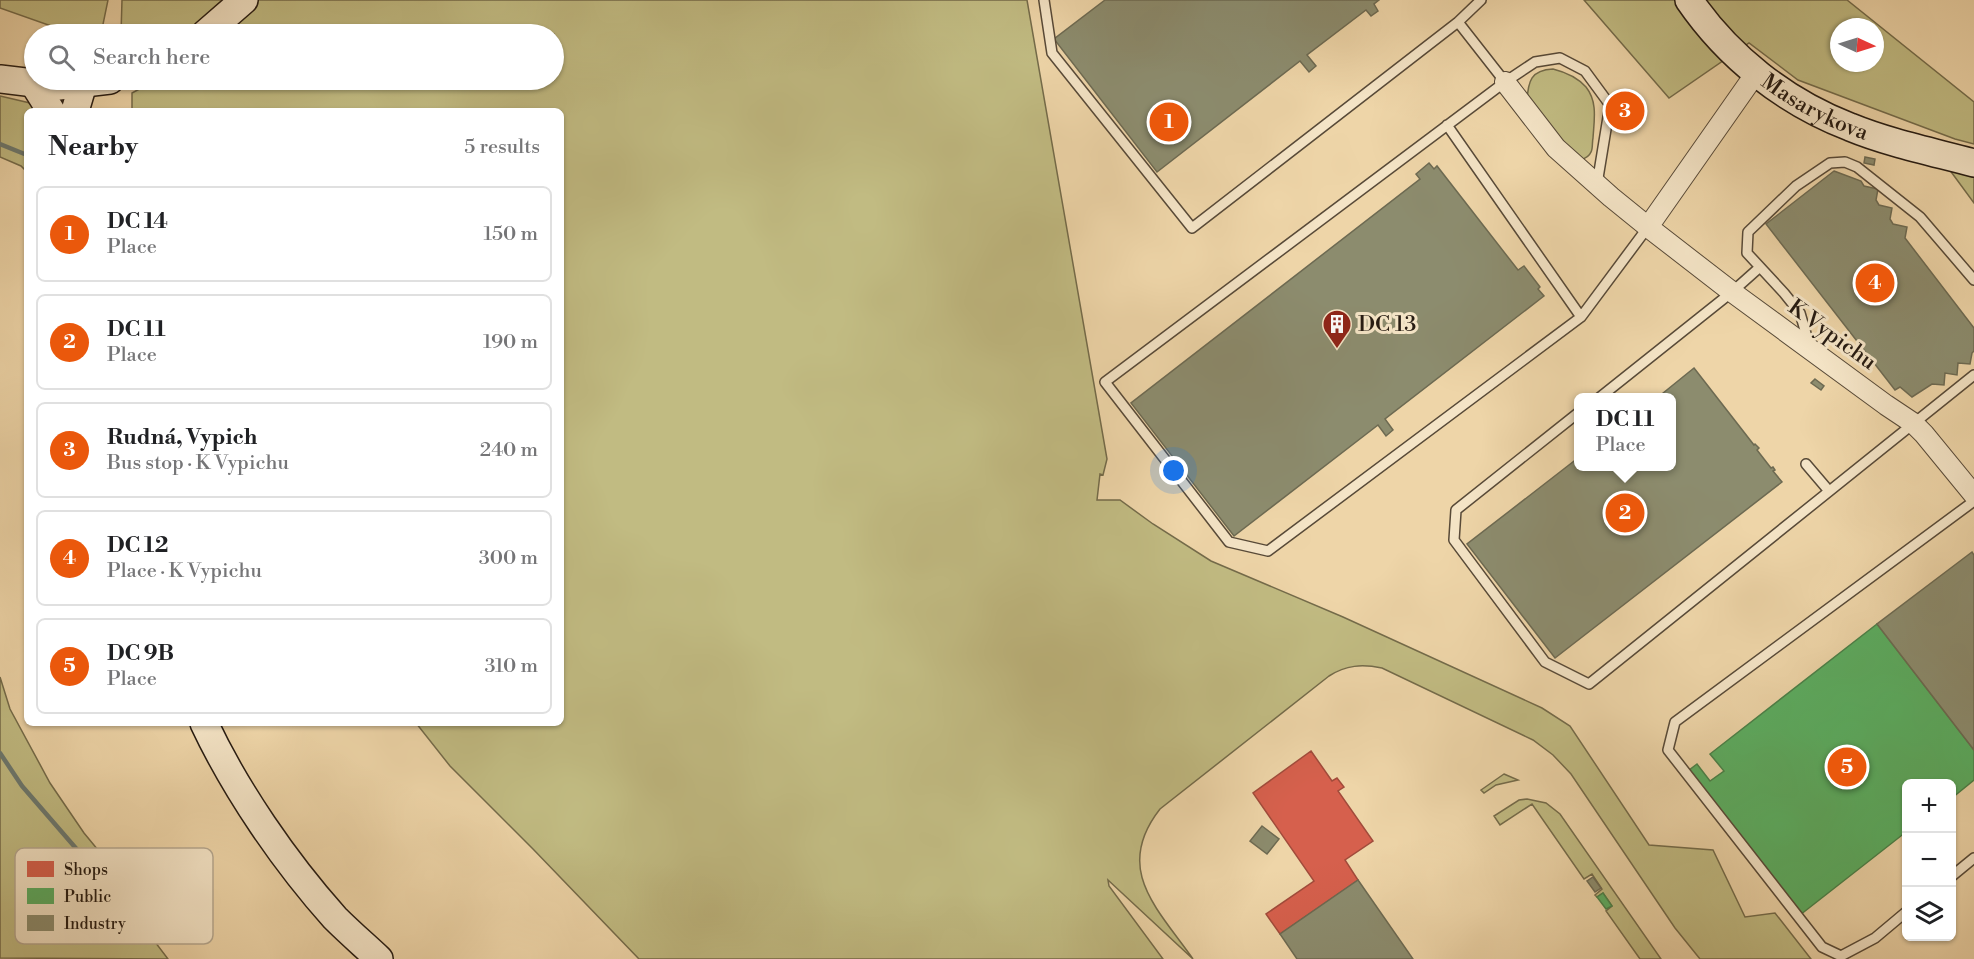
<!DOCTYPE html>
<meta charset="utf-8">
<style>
:root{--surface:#fff;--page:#f6f6f6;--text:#202124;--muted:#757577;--line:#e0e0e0;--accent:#ea580c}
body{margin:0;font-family:"Libre Bodoni",serif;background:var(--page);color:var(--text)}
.controls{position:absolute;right:18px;bottom:18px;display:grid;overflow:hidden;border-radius:9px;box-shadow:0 2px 4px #0004}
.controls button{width:54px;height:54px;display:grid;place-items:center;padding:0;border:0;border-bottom:2px solid var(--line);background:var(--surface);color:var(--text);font:30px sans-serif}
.compass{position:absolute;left:1830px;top:18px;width:54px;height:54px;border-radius:50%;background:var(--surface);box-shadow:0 2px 4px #0004;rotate:94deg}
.you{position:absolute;left:1174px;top:471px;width:21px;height:21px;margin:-15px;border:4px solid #fff;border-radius:50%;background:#1a73e8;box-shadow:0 0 0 9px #1a73e833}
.badge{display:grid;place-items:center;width:39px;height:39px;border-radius:50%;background:var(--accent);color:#fff;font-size:20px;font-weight:700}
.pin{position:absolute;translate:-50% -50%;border:3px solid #fff;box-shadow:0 2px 6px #0006}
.popup{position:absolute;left:1574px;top:393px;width:102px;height:78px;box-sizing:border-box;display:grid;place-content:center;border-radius:9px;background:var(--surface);filter:drop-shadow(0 2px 4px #0005);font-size:20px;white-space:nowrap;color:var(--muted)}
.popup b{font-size:22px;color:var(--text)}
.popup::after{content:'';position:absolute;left:50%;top:100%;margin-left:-12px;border:12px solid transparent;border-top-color:var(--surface)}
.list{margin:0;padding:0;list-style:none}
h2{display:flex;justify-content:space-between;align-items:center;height:78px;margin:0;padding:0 24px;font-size:26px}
h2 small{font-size:20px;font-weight:400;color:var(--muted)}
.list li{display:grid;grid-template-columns:39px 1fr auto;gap:18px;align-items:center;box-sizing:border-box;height:96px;margin:0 12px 12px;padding:0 12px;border:2px solid var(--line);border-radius:9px}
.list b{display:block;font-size:22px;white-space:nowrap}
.list p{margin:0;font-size:20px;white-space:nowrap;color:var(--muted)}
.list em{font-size:20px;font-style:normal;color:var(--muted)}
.icon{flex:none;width:33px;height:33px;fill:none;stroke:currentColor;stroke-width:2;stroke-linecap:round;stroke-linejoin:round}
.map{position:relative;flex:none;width:1974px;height:959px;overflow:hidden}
.search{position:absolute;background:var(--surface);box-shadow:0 2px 4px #0004;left:24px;top:24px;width:540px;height:66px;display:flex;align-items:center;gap:15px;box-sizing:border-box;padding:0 21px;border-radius:33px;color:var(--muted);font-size:22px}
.panel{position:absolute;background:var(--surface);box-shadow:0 2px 4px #0004;left:24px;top:108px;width:540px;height:618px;border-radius:9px}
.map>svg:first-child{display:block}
</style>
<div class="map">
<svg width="1974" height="959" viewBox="0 0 1974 959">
<rect width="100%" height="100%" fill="#eed5a8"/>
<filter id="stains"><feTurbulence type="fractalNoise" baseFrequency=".00333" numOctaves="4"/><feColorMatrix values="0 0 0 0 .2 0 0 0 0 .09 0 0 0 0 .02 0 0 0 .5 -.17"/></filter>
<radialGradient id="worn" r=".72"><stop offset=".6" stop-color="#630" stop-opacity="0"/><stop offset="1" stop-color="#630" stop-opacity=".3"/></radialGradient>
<path fill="#c1bb82" stroke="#746b4a" stroke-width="1.5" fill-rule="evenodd" d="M0 0H108L101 34 71 33 0 8Z
M122 0H229L193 34H121Z
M252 0H1027L1107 459 1103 475 1100 474 1097 500H1120L1153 524 1211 561 1343 617 1542 708 1570 726 1649 845 1713 850 1745 917 1775 913 1811 959H1700L1675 928 1571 774 1553 755 1533 740 1382 668C1362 664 1346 665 1329 676L1160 809C1113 869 1157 908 1193 959L1108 880 1109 886 1163 959H639L533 849 450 766 416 723H561V111H132V93L156 80H554V34H224Z
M1584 0H1847L1974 102V144L1955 139 1798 80 1749 43 1669 98ZM1839 27H1875V63H1839Z
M1553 69C1565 72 1577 77 1586 87 1598 102 1594 121 1593 138 1592 142 1593 149 1591 152 1589 157 1584 159 1580 160L1527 101C1528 81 1531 70 1553 69Z
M0 96 47 107 48 111H27V172L21 166 0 157Z
M1949 169 1974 176V203Z
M0 677 10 709 50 783 84 833 108 862 114 888 168 959 0 958Z
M1504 774 1518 780 1496 785 1484 793 1481 790Z
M1527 799 1546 803 1560 814 1661 959H1640L1606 911 1612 906 1603 893 1597 897 1595 895 1602 889 1592 874 1584 879 1532 804 1500 825 1494 816 1519 800Z"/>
<path fill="#d6604d" stroke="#a14b3b" stroke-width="1.5" d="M1311 751 1332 781 1337 778 1344 787 1338 791 1373 841 1345 860 1358 880 1280 934 1266 914 1314 881 1253 793Z"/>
<path fill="#5aae61" stroke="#4a8249" stroke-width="1.5" d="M1877 624 1974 750V780L1952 798V784H1906V832L1800 915 1688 771 1697 764 1710 781 1724 771 1710 754Z
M1603 893 1612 906 1606 909 1597 897Z"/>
<path fill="#8c8c6e" stroke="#6d6a52" stroke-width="1.5" d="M1105 0H1379L1374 4 1378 11 1371 16 1366 10 1307 55 1316 66 1309 72 1300 61 1157 172 1054 39Z
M1865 157 1875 159 1874 165 1864 163Z
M1429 163 1434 169 1437 166 1518 270 1524 266 1540 287 1538 289 1544 296 1385 419 1393 430 1386 436 1378 425 1234 536 1131 403 1420 179 1416 174Z
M1834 171 1861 181 1864 186 1878 189 1876 200 1879 205 1892 208 1890 219 1893 224 1907 227 1905 238 1974 328V351L1972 353 1970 364 1958 363 1957 375 1945 373 1944 385 1932 384 1912 397 1900 387 1895 390 1766 224Z
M1694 368 1754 445 1755 444 1759 448 1757 450 1771 468 1773 467 1775 470 1773 471 1782 482 1555 658 1467 544 1578 458V466H1672V398H1657Z
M1815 379 1824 386 1821 390 1811 383Z
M1972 552 1974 555V750L1877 624Z
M1262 826 1279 839 1267 854 1250 841Z
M1593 877 1601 888 1595 892 1587 881Z
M1358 880 1413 959H1297L1280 934Z"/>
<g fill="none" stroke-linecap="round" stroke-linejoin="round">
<path stroke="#6c7970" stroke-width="4.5" d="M0 144 27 155
M0 753 22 786 93 868 134 928"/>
<g stroke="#584a38" stroke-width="12">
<path id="lane" d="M1044 0 1052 53 1192 228 1458 22 1481 0
M1458 22 1505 82
M1447 125 1581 317
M1597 184 1610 105 1585 71 1560 58 1535 62 1505 82 1105 382 1229 542 1268 551 1581 317 1648 227
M1809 344 1800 313 1784 293 1747 253 1748 232 1796 186 1830 163 1845 162 1857 167 1920 217 1974 280
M1599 398 1732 292 1760 267
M1578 413 1456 510 1454 540 1545 662 1589 684 1974 375
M1806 464 1829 491
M1952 876 1974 858
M1906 912 1875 938 1841 956 1822 947 1668 750 1675 722 1974 501"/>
</g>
<g stroke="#584a38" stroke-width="22">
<path id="street" d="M1505 82 1556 148 1611 197 1648 227 1732 292 1886 405 1913 423 1924 434 1974 495
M1648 227 1756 73"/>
</g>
<g stroke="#261b12" stroke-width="30">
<g id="secondary">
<path id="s1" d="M1689 0C1728 57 1785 102 1850 127 1889 143 1933 152 1974 163"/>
<path d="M205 34 244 0"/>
<path d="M0 79 59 86 110 80"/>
<path d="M34 84 51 111"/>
<path d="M75 111 83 84"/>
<path d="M204 723C236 791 285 862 335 918 349 932 364 945 379 959"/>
</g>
</g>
<use href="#lane" stroke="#f4e4c6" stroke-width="9"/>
<use href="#street" stroke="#f4e4c6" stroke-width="20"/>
<use href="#secondary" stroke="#f4e4c6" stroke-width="27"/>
</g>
<defs>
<g id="building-pin" transform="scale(1.5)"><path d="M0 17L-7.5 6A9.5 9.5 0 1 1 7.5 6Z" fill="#8f2418" stroke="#f4e4c6"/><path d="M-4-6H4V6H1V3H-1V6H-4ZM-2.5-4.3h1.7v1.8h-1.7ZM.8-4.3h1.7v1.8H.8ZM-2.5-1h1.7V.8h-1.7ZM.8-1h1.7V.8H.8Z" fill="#fff"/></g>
</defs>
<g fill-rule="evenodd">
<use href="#building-pin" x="1337" y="324"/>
</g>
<g text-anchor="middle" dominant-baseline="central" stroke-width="6" stroke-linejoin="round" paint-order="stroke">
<g font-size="22" fill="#261b12" stroke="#f4e4c6">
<text stroke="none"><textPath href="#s1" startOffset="168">Masarykova</textPath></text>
<text transform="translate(1832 335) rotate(36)">K Vypichu</text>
</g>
<g font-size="22" fill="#261b12" stroke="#f4e4c6" text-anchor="start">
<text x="1358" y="324">DC 13</text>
</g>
</g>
<rect x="15" y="848" width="198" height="96" rx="9" fill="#f4e4c6" stroke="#b6a890" stroke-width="1.5"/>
<rect x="27" y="861" width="27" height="16" fill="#d6604d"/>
<rect x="27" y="888" width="27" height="16" fill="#5aae61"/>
<rect x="27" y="915" width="27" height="16" fill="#8c8c6e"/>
<g font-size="16" fill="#261b12">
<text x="64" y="875">Shops</text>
<text x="64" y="902">Public</text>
<text x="64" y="929">Industry</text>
</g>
<rect width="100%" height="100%" filter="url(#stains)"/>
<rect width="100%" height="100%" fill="url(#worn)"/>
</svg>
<div class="controls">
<button>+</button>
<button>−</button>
<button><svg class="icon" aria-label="layers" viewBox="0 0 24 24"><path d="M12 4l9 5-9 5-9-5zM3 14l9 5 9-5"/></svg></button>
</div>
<svg class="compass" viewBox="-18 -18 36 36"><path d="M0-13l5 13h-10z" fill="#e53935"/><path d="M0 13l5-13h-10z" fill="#757577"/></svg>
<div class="you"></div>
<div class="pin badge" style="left:1169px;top:122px">1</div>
<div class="pin badge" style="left:1625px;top:513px">2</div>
<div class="popup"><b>DC 11</b>Place</div>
<div class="pin badge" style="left:1625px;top:111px">3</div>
<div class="pin badge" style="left:1875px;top:283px">4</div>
<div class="pin badge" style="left:1847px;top:767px">5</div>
<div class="search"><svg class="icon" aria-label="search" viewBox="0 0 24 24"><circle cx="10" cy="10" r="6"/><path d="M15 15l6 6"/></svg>Search here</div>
<section class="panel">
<h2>Nearby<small>5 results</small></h2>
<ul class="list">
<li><span class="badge">1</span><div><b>DC 14</b><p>Place</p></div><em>150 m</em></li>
<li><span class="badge">2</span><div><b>DC 11</b><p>Place</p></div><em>190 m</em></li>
<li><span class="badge">3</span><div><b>Rudná, Vypich</b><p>Bus stop · K Vypichu</p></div><em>240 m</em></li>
<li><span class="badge">4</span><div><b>DC 12</b><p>Place · K Vypichu</p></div><em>300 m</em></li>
<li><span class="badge">5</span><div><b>DC 9B</b><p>Place</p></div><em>310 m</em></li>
</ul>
</section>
</div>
